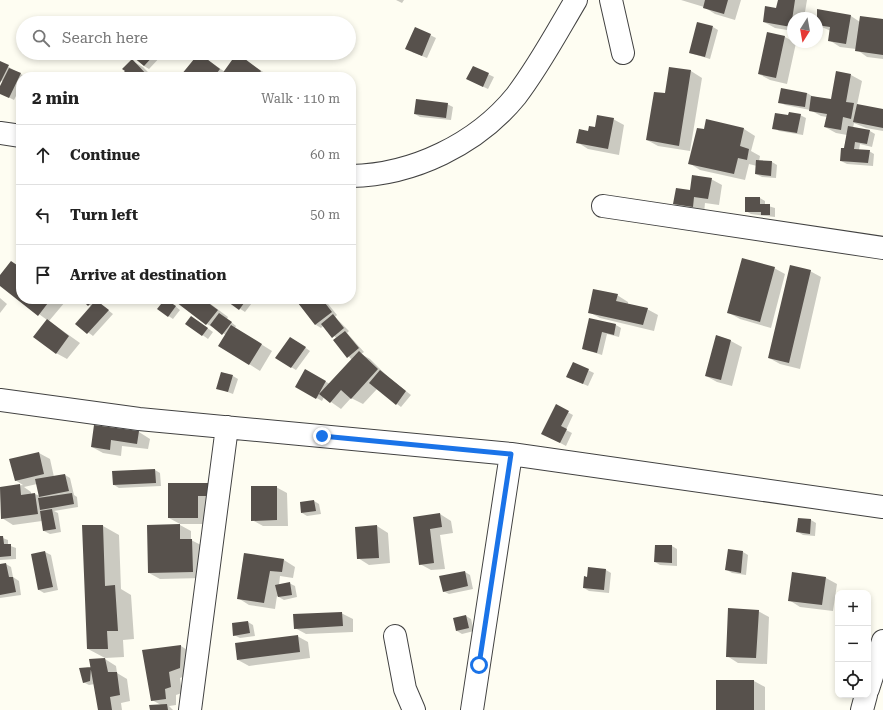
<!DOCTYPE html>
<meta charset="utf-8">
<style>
:root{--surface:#fff;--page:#f2f2f2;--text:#222;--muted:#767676;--line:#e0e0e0}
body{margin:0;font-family:"Roboto Serif",serif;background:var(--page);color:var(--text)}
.controls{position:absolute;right:12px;bottom:12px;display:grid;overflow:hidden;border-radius:8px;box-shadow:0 2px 6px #0003}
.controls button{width:36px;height:36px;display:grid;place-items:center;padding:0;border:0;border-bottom:1px solid var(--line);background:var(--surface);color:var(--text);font:20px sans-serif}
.compass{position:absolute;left:787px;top:12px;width:36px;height:36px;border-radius:50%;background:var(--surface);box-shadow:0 2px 6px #0003;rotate:191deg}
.stop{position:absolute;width:12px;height:12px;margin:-9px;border:3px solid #1a73e8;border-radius:50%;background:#fff}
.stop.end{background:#1a73e8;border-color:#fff;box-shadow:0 1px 4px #0008}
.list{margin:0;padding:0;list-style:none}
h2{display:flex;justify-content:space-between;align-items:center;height:52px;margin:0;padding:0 16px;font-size:17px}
h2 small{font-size:13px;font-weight:400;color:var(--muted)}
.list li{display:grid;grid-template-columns:26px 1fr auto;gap:12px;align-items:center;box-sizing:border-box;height:60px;padding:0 16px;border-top:1px solid var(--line)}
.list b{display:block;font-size:15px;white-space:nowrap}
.list em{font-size:13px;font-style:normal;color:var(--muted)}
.icon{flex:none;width:22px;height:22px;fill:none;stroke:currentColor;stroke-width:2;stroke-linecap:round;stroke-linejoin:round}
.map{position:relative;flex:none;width:883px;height:710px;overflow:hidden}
.search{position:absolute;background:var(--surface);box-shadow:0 2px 6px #0003;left:16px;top:16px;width:340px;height:44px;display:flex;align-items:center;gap:10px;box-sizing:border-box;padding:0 14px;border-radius:22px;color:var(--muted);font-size:15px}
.panel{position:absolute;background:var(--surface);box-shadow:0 2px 6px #0003;left:16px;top:72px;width:340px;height:232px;border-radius:16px}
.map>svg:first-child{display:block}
</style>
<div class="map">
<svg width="883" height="710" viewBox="0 0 883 710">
<rect width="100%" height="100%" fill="#fefdf2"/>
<path fill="#0003" fill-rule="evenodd" d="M396 0H404L402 3Z
M681 0H741L735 20 715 14 704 7Z
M779 0H807L804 18H793V31L775 28 764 22 777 9Z
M851 16 860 22 883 20V59L867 57 856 49 840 47 829 40 831 31 817 25V18Z
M713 27 718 30 710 59 690 53Z
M416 28 436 38 427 58 412 52Z
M768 33 785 37 796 43 787 84 770 80 759 74Z
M139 53H163V54L149 69 144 66Z
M217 53H227L224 57Z
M199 54 225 72 237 55 271 77H185Z
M132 61 143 67 153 77H121Z
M0 62 26 77H21V99L16 96 14 100 0 93 3 82 0 80Z
M473 67 494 77 488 89 467 79Z
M670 68 691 71 702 78 690 151 658 146 647 140 666 95Z
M34 74 45 77H33Z
M97 74 103 77H94Z
M851 75 862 81 857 105 883 110V131L866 128 854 123 853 128 870 131 875 134 872 147 860 144 859 150 869 151 874 154 873 166 847 164 841 161 847 135 836 133 825 127 827 117 821 116 810 110 785 105 779 102 807 93 812 96 831 101Z
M447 104 453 107 451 120 420 117 415 114Z
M800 115 806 118 803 135 779 131 774 128 789 117Z
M613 119 624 125 619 155 588 149 577 142 589 132Z
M744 129 755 136 751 151 760 156 759 161 772 162 777 165 776 178 762 177 756 174 757 166 749 164 745 180 700 170 689 163 705 131Z
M711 179 722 185 719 205 705 203 704 213 685 210 674 204Z
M746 198H760L765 201V205L775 208V217L751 214 746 211Z
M12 262 21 267V299H62L65 302 49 321 80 343 67 359 56 353 47 320 0 285V276Z
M774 268 785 274 771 328 740 319 729 313Z
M810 271 821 277 800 369 780 364 769 358Z
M617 295 628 302V304L647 309 658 315 654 331 600 318 589 312Z
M0 298 7 304 0 313Z
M83 299H103L99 303 113 314 93 336 77 324 92 307Z
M166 299H173L170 302 180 310 173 319 158 309Z
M174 299H204L228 317 227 319 236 326 235 328 272 351 260 371 249 364 226 335 207 324Z
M232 299H255L245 312 230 302Z
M305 299H324L337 315 335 317 349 331 347 333 364 352 361 354 370 359 388 377 411 395 401 407 377 389 363 404 351 398 341 409 324 397 322 401 297 387 306 371 330 384 352 360 334 341 337 339 324 325 321 328 316 325 299 304Z
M590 319 616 325 621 328 619 337 607 334 602 355 583 349Z
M196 320 213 332 208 339 187 324Z
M717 337 731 341 742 347 732 386 717 382 706 376Z
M296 341 310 351 296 370 291 367Z
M573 363 594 373 588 386 567 377Z
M233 376 238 379 233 394 217 388Z
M556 406 573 415 566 430 572 433 566 446 547 436Z
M95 426 139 432 150 439 148 449 122 446 121 456 103 453 92 447Z
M39 453 50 459 54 477 65 475 70 478 74 495 77 497 78 507 54 511 58 513 61 532 50 534 44 531 42 521 13 525 2 518 0 488 23 485 15 480ZM37 484 40 496 35 494H31V492L24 487Z
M155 470 160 473 161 486 119 488 114 485 113 472Z
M169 484H208L219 490 209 524H180L169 518Z
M276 487 287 493 288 526H263L252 520Z
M314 501 319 504 321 514 307 516 302 513Z
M440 514 451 521 453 533 440 535 445 569 431 570 420 564 414 518Z
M799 519 811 520 816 523 815 536 803 535 798 532Z
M180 525 191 531V540L203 546V578L160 579 149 573Z
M103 526 119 535 121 589 131 595 134 639 123 640 124 657 105 658 88 649Z
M377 526 388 533 390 563 369 565 358 558Z
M0 537 8 540V545L16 548V559L0 560Z
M656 546H672L677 549V566L660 565 655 562Z
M45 552 51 555 58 590 44 593 39 590Z
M743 552 748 555 746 575 732 573 727 570Z
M244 554 284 560 295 567 293 578 280 576 279 585 289 583 295 586 297 597 284 600 277 596 275 609 249 605 238 598Z
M6 564 11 567 13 577 19 581 21 595 0 598V565Z
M606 570 611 573 609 593 589 591 584 588 588 578Z
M465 572 470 575 473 589 449 594 443 591Z
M793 574 826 578 837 584 833 611 800 607 789 600Z
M758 611 769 617 767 664 738 663 727 656Z
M341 613 353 619V632L306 634 295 628Z
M466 616 471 619 474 631 462 634 457 631Z
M248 622 253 625 255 636 240 638 234 635Z
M297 636 308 642 310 658 249 666 238 660Z
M181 646 192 653 190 674 180 678 182 693 176 695V705L169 706 173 710H151L161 705 152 700 143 651Z
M105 659 116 666 117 673 127 679 130 701 121 703 122 710H99L95 684 89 685 83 682 91 668Z
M754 681 765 687V710H717Z"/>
<path fill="#57514c" d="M705 0H728L724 14 703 8Z
M778 0H795L791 27 763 22 765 6 776 8Z
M817 9 851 15 846 44 828 41 830 27 817 25Z
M860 16 883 19V55L855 51Z
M697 22 713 26 705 57 689 53Z
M415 27 431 34 422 56 405 49Z
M767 32 785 36 776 78 758 74Z
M137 53H156L144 66 133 57Z
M199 53 220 69 214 77H183L181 75Z
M237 53 261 71 257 77H227L222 74Z
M132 59 149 77H119L125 71 122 69Z
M0 61 9 65 0 83Z
M473 66 489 73 483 87 466 79Z
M669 67 691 70 679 146 646 140 654 92 665 93Z
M9 68 21 73 9 98 0 94V86Z
M836 71 851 74 846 102 854 103 851 119 843 117 841 130 824 127 827 114 809 111 811 96 831 99Z
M781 88 807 93 805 107 778 103Z
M416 99 448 103 446 118 414 114Z
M857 104 883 109V128L853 122Z
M789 112 801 114 797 133 772 129 775 113 788 115Z
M597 115 614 118 608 149 576 143 579 129 588 131 589 126 595 127Z
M706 119 744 128 740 146 749 149 747 160 738 158 734 174 688 164 697 128 704 129Z
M848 126 870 130 867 144 855 142 854 149 870 150 868 163 840 161 841 148H844Z
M756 160 772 161 771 176 755 174Z
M692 175 712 178 708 199 694 197 693 207 673 204 676 188 690 190Z
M745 197H760V204H770V215H761V212H745Z
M742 258 775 267 760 322 727 313Z
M11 261 21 268V299H51L38 316 0 286V275Z
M790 265 811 270 789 363 768 358Z
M593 289 618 294 616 301 648 308 643 325 588 313Z
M81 299H95L88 306Z
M165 299 176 306 168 317 157 309Z
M172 299H203L218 310 206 325Z
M231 299H247L239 310 228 302Z
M303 299H322L332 312 315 325 298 303Z
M96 300 109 310 87 334 75 324Z
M219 313 232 322 222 335 210 325Z
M333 314 344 328 332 338 321 324Z
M191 316 208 328 202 336 185 324Z
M589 318 616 324 614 335 602 332 597 353 582 349Z
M47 319 69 336 56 354 33 337Z
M231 325 262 344 249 365 218 346Z
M345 331 359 348 347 358 333 340Z
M716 335 731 340 721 380 705 376Z
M290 337 306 347 291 368 275 358Z
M359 351 378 369 351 399 341 390 330 403 319 394Z
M573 362 589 369 583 384 566 377Z
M305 369 326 381 316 399 295 387Z
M380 370 406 391 396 405 369 383Z
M221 372 233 375 228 392 216 389Z
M556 404 569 411 561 426 567 429 560 443 541 434Z
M94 425 139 431 137 444 111 440 110 450 91 447Z
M39 452 44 474 15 481 9 459Z
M155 469 156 483 113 485 112 471Z
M65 474 69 491 39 497 35 479Z
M168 483H208V496H198V518H168Z
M20 484 21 495 35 493 38 514 1 519 0 487Z
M251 486H277V520L251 521Z
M72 493 74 504 40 510 38 498Z
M314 500 316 511 301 513 300 502Z
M52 509 56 529 43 531 40 511Z
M440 513 442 527 430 529 434 563 419 565 413 517Z
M798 518 811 519 810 534 796 532Z
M180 524V539H192L193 572 148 573 147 525Z
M82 525H103L105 586 115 585 118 631H107L108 649H87Z
M377 525 379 558 357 559 355 527Z
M0 536H3L4 544H11V556L0 557Z
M655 545H672V563L654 562Z
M728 549 743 551 741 573 725 570Z
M45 551 53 587 38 590 31 554Z
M244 553 284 559 282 572 270 571 264 603 237 599Z
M6 563 9 577H13L16 592 0 595V564Z
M588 567 606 569 604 590 583 588 584 576 587 577Z
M465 571 468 586 443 592 439 576Z
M792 572 826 577 822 605 788 601Z
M290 582 292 595 278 597 275 585Z
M728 608 759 610 756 658 726 657Z
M342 612 343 626 294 629 293 614Z
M466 615 469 628 456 631 453 618Z
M248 621 250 633 233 636 232 623Z
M298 635 300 652 237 660 235 643Z
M181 645 180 668 169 672 171 687 165 689 166 699 151 701 142 650Z
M105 658 108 672H117L120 695 110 697 112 710H98L89 659Z
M91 667 90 681 83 683 79 668Z
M716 680H754V710H716Z
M167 704 168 710H150L149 705Z"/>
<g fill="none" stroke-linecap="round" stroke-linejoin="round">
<g stroke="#424242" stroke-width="24">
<path id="minor" d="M611 0 623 53
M0 133 21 136
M351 176C413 175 477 144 516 96 539 66 557 32 576 0
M603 206 883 248
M0 400 139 419 511 454 883 507
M395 636 405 689 414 710
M868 689 883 641
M190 710 227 427
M472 710 511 454
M862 710 866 695"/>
</g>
<use href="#minor" stroke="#fff" stroke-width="22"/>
</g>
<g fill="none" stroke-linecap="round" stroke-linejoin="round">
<path stroke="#1a73e8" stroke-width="5" d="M322 436 511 454 479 665"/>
</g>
</svg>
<div class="controls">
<button>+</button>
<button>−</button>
<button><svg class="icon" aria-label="locate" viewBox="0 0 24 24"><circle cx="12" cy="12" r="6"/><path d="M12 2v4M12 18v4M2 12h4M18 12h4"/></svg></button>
</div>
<svg class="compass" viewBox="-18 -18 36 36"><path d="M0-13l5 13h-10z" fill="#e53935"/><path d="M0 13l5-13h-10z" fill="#767676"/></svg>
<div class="stop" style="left:479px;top:665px"></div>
<div class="stop end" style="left:322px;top:436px"></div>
<div class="search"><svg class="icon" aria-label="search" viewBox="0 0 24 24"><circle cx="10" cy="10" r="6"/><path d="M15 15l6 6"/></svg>Search here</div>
<section class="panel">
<h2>2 min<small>Walk · 110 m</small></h2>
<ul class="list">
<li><svg class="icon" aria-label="ahead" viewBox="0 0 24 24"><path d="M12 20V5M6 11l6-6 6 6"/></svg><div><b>Continue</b></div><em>60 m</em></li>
<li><svg class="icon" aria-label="left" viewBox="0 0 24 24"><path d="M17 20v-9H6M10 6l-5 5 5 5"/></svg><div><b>Turn left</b></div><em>50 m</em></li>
<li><svg class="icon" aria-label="arrive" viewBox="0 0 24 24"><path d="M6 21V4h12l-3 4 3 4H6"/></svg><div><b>Arrive at destination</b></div></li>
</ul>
</section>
</div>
